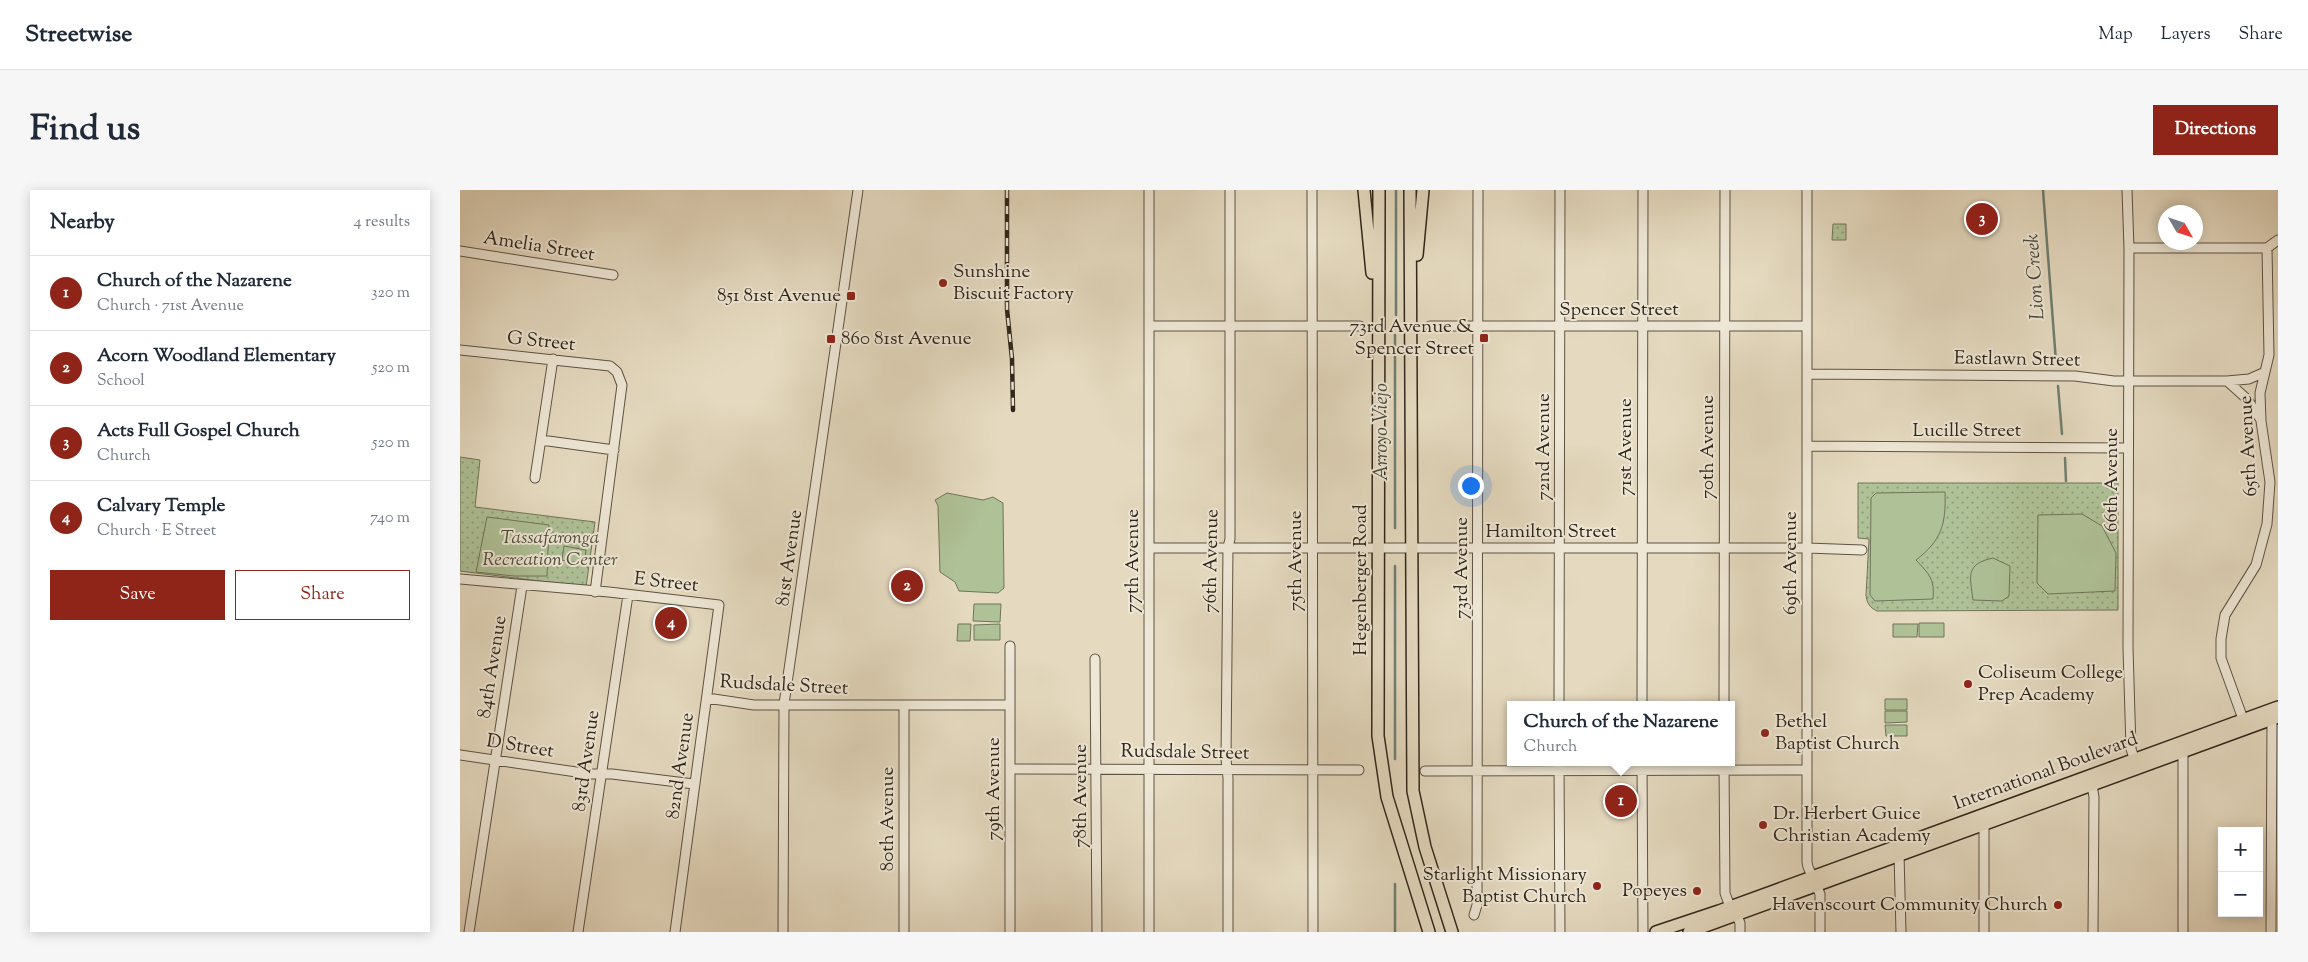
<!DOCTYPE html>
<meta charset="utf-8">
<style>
:root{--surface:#fff;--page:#f6f6f7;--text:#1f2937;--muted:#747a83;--line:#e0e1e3;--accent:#8f2418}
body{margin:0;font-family:"Sorts Mill Goudy",serif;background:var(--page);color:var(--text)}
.controls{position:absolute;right:15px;bottom:15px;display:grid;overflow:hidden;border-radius:0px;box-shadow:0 2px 12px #0003}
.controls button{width:45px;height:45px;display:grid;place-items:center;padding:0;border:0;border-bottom:1px solid var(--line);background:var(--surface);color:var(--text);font:25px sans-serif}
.compass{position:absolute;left:1698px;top:15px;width:45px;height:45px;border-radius:50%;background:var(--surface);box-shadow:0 2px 12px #0003;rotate:129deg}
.you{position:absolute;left:1010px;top:295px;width:18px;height:18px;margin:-12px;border:4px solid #fff;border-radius:50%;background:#1a73e8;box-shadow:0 0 0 8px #1a73e833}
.badge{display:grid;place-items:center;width:32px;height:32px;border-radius:50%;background:var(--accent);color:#fff;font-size:16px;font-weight:700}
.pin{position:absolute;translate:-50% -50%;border:2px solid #fff;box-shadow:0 1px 5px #0006}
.popup{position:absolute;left:1047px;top:511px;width:228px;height:65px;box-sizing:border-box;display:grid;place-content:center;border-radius:0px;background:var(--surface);filter:drop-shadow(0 1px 4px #0005);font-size:16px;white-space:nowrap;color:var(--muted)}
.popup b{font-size:19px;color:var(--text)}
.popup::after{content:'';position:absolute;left:50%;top:100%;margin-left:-10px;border:10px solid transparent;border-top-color:var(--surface)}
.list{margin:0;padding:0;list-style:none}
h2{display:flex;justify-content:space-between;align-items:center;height:65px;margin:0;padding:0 20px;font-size:21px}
h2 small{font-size:16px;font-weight:400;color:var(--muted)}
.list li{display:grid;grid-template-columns:32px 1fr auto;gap:15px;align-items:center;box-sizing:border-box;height:75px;padding:0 20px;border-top:1px solid var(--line)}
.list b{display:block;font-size:19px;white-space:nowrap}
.list p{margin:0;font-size:16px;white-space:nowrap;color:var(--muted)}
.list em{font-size:16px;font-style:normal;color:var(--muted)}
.actions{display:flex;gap:10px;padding:15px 20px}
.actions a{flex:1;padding:11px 0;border:1px solid var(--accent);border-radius:0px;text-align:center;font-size:18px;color:var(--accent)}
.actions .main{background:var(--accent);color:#fff}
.map{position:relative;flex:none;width:1818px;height:742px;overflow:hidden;border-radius:0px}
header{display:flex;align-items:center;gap:30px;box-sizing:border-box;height:70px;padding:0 25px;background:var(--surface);border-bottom:1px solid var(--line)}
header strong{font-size:24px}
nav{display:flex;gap:28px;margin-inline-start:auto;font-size:18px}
.intro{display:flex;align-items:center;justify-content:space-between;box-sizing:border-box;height:120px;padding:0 30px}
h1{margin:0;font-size:35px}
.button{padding:12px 22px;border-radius:0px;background:var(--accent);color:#fff;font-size:18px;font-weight:700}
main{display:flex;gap:30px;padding:0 30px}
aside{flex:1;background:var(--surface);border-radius:0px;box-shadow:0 2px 12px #0003}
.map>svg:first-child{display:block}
</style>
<header>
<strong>Streetwise</strong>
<nav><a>Map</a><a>Layers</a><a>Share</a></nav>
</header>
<div class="intro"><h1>Find us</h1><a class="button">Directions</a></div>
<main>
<aside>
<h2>Nearby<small>4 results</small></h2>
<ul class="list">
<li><span class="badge">1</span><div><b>Church of the Nazarene</b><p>Church · 71st Avenue</p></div><em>320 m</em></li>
<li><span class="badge">2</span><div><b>Acorn Woodland Elementary</b><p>School</p></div><em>520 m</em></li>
<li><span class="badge">3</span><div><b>Acts Full Gospel Church</b><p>Church</p></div><em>520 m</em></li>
<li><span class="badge">4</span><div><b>Calvary Temple</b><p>Church · E Street</p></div><em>740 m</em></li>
</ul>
<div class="actions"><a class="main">Save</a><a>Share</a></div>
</aside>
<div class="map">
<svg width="1818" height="742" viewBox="0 0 1818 742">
<defs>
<pattern id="park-dots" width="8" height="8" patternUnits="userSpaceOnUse" patternTransform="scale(1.25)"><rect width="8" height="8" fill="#afc197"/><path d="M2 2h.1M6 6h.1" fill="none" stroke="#8f9d7a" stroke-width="1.8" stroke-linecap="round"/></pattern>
</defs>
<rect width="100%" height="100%" fill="#e5dac0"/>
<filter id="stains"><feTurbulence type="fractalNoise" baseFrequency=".004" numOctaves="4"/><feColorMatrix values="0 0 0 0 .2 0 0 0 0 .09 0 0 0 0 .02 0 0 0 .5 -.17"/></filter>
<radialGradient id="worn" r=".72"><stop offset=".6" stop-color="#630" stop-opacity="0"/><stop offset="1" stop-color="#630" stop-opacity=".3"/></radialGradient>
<path fill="url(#park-dots)" stroke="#707459" d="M1373 34H1386V50H1372Z
M0 267 20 270 15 317 135 332 126 397 0 381Z
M1398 293H1658V420L1417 421C1409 417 1407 413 1406 405L1409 349 1398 348Z"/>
<path fill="#afc197" stroke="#707459" d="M1485 302C1486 334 1482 350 1456 370 1469 384 1475 389 1473 409L1415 411 1410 405 1411 308 1416 303Z
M487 303 523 310 533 307 543 313 544 398 538 403 499 401 495 392 480 382 478 316 475 310Z
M1622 324 1642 336 1656 363 1655 401 1588 404 1577 393 1578 325Z
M27 327 89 335 87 386H54L16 382Z
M104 356 126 360 124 374 102 370Z
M1533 368 1550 376 1549 406 1542 411 1513 410C1510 386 1505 374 1533 368Z
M514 414H541L540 432 513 431Z
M1459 433H1484V447H1459Z
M498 434H511L510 451H497Z
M540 434V450H514V435Z
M1433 434H1458L1457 447H1433Z
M1425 509H1447V520H1425Z
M1425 521H1447V532L1425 533Z
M1425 535H1447V546H1426Z"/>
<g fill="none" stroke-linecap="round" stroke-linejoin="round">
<path stroke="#6e7f72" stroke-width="2.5" d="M1583 0 1596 172
M936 125V0
M1598 196 1602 244
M1605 268 1606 291
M935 338V145
M935 569V376
M935 742V694"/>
<g stroke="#5d5344" stroke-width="11">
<path id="minor" d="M689 0V742
M852 0 853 742
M1347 0V672L1348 677 1360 704V742
M1667 0 1669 58 1668 458 1671 559 1676 574
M1669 58H1807L1818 50
M0 61 153 85
M690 136H900
M970 136H1347
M0 160 150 176 157 182 162 195 135 402
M1347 184 1615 186 1654 191H1767L1789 189 1805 182
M1767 191 1787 209 1801 230
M81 250 154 260
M1347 256 1668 258
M75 288 93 169
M689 358H1347L1402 360
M0 389 149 402 259 415 215 742
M550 456V742
M635 469 637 742
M247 508 294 515H550
M444 515V742
M1099 515 1100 0
M1182 515 1183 0
M1264 515 1265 0
M1783 529 1761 468V449L1765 425 1796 375 1807 334 1810 292 1801 231 1800 203 1809 165 1807 58
M0 565 130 584H152L234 594
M1099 572 1100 742
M1182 572 1183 742
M1264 572 1265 703 1270 717
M550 579 899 580
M965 581 1347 580
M1631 589 1634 607 1633 742
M1524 635V742
M1439 664 1441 742
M1276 724 1280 733V742
M1014 725 1017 715 1018 0
M9 742 62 396
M118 742 168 405
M323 742 324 514 398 0
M768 742V588L766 569 768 357 770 349V0
M1723 742V562
M1811 742 1812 529"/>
</g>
<g stroke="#30261b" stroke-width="14">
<path id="major" d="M904 0 912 83
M919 0 918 546 927 607 969 742
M950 0 953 601 965 657 992 742
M957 65 963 0
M1196 742 1259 721 1818 517
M1229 742 1818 527"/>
</g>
<use href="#minor" stroke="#eee7d6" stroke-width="9"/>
<use href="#major" stroke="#e5dac0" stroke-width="11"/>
<g stroke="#30261b" stroke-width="4.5">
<path id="rail" d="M547 0V119L552 169 553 220"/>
</g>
<use href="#rail" stroke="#eee7d6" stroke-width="2.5" stroke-dasharray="8" stroke-linecap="butt"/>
</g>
<g fill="#8f2418" stroke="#eee7d6" stroke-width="2">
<circle cx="483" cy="93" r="5"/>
<rect x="386" y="101" width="10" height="10" rx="2.5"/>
<rect x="1019" y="143" width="10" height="10" rx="2.5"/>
<rect x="366" y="144" width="10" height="10" rx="2.5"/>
<circle cx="1508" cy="494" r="5"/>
<circle cx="1305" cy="543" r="5"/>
<circle cx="1303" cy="635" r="5"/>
<circle cx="1137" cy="696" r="5"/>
<circle cx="1237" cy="701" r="5"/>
<circle cx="1598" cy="715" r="5"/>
</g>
<g text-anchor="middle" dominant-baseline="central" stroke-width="4" stroke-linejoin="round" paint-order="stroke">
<g font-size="19" fill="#30261b" stroke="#eee7d6">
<text transform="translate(79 57) rotate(9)">Amelia Street</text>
<text x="1159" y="120">Spencer Street</text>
<text transform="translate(81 152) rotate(6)">G Street</text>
<text transform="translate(1557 170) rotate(1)">Eastlawn Street</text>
<text x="1507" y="241">Lucille Street</text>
<text transform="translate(1789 256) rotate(-93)">65th Avenue</text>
<text transform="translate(1084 257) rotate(-90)">72nd Avenue</text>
<text transform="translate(1166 257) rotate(-90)">71st Avenue</text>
<text transform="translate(1248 257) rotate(-90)">70th Avenue</text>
<text transform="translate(1652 290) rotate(-90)">66th Avenue</text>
<text x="1091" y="342">Hamilton Street</text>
<text transform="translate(330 368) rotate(-82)">81st Avenue</text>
<text transform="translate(673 371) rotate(-90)">77th Avenue</text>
<text transform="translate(752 371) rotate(-89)">76th Avenue</text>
<text transform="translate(836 371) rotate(-90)">75th Avenue</text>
<text transform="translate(1331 373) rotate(-90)">69th Avenue</text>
<text transform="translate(1002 378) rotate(-90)">73rd Avenue</text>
<text transform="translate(901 390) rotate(-90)">Hegenberger Road</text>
<text transform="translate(206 393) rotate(6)">E Street</text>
<text transform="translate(33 477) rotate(-81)">84th Avenue</text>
<text transform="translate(324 496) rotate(3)">Rudsdale Street</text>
<text transform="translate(60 557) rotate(9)">D Street</text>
<text transform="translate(725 563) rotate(1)">Rudsdale Street</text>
<text transform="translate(127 571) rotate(-82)">83rd Avenue</text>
<text transform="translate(221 576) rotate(-82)">82nd Avenue</text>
<text transform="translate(1586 582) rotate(-20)">International Boulevard</text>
<text transform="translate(534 599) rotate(-90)">79th Avenue</text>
<text transform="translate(621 606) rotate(-90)">78th Avenue</text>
<text transform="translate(428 629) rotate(-90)">80th Avenue</text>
</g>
<g font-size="19" fill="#30261b" stroke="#eee7d6" text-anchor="start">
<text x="493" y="82">Sunshine<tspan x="493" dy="22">Biscuit Factory</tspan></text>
<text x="381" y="106" text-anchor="end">851 81st Avenue</text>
<text x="1014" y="137" text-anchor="end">73rd Avenue &amp;<tspan x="1014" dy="22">Spencer Street</tspan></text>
<text x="381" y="149">860 81st Avenue</text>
<text x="1518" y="483">Coliseum College<tspan x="1518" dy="22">Prep Academy</tspan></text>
<text x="1315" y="532">Bethel<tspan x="1315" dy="22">Baptist Church</tspan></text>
<text x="1313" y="624">Dr. Herbert Guice<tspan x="1313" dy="22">Christian Academy</tspan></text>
<text x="1127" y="685" text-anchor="end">Starlight Missionary<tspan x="1127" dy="22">Baptist Church</tspan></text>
<text x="1227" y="701" text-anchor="end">Popeyes</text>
<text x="1588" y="715" text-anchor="end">Havenscourt Community Church</text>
</g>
<g font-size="19" font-style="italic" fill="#504d3a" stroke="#eee7d6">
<text x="90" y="348">Tassafaronga<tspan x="90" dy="22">Recreation Center</tspan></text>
</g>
<g font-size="20" font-style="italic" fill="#4a4b3f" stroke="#eee7d6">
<text transform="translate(1576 87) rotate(-94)">Lion Creek</text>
<text transform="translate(922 242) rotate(-90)">Arroyo Viejo</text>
</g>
</g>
<rect width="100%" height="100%" filter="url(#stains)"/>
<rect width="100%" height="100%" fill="url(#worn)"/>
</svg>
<div class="controls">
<button>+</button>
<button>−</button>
</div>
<svg class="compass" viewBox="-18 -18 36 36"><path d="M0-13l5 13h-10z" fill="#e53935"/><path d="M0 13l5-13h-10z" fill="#747a83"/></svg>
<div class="you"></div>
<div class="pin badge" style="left:1161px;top:611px">1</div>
<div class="popup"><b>Church of the Nazarene</b>Church</div>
<div class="pin badge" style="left:447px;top:396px">2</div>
<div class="pin badge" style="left:1522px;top:29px">3</div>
<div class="pin badge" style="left:211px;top:433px">4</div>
</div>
</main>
